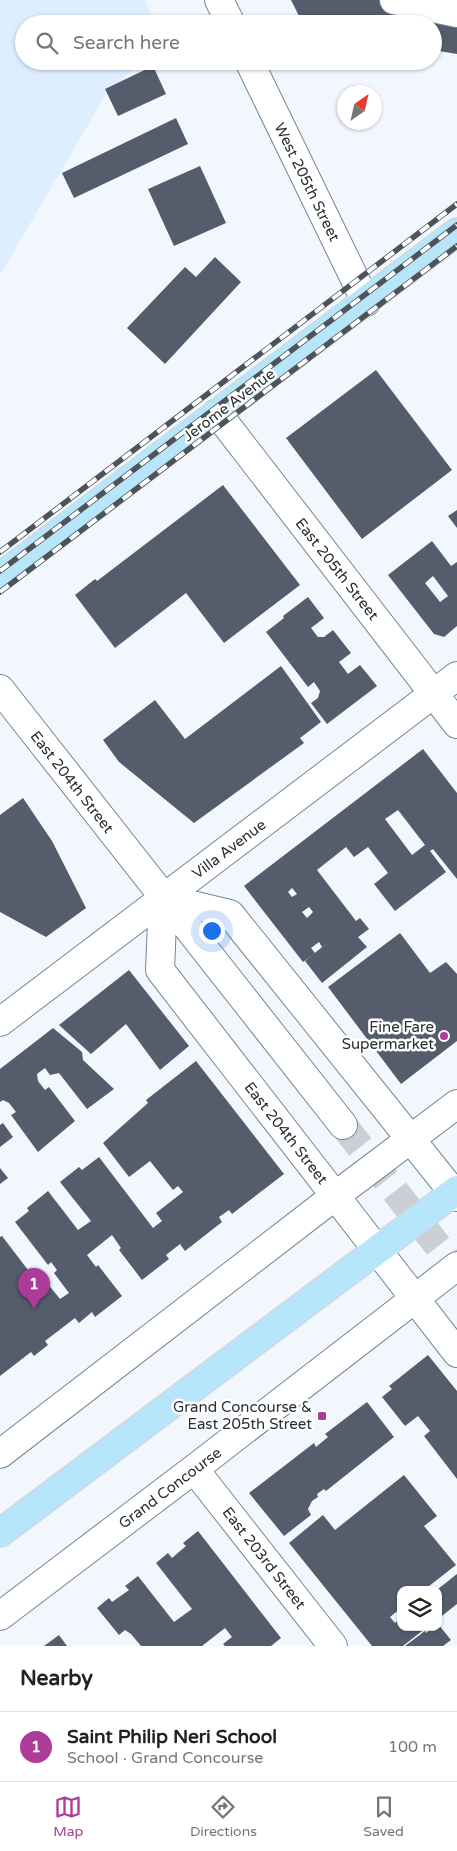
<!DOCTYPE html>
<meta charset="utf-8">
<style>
:root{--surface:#fff;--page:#f6f6f6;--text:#222;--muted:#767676;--line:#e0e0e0;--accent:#ac3c98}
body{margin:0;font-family:"Varela Round",sans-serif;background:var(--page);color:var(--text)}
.controls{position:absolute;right:15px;bottom:15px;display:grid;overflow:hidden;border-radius:10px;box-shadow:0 1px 4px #0004}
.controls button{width:45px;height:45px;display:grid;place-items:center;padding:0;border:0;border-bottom:1px solid var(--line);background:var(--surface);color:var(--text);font:25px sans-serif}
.compass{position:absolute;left:337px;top:85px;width:45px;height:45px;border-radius:50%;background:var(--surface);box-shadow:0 1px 4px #0004;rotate:34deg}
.you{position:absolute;left:211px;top:930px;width:18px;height:18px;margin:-12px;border:4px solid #fff;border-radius:50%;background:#1a73e8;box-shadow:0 0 0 8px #1a73e833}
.badge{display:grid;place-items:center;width:32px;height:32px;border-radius:50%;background:var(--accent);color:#fff;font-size:16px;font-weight:700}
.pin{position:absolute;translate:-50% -41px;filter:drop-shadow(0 1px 2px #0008)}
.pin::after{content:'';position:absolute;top:26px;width:18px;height:15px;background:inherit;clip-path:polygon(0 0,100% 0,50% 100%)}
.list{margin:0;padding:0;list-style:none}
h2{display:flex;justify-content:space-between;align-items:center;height:65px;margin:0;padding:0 20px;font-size:21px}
h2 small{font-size:16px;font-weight:400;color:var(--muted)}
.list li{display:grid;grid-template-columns:32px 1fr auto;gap:15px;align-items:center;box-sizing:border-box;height:70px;padding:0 20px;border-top:1px solid var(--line)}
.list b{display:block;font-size:19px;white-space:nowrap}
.list p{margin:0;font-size:16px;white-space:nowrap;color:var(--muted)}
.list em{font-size:16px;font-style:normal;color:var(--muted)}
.icon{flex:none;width:28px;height:28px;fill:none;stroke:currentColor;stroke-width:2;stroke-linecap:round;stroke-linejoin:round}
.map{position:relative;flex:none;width:457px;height:1646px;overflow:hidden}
.search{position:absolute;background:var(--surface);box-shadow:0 1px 4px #0004;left:15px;right:15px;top:15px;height:55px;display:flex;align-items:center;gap:12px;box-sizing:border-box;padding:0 18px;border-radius:28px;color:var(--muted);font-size:19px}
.sheet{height:135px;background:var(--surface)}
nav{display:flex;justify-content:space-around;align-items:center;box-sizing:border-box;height:70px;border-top:1px solid var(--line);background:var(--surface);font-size:14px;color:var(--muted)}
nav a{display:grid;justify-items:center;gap:2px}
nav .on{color:var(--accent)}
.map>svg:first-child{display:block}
</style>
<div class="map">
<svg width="457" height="1646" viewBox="0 0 457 1646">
<rect width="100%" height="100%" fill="#f1f7fd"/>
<path fill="#ddefff" d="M0 0H145L156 24H24V61H142L106 94 0 275Z"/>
<path fill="#555d6c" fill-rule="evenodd" d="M291 0H457V54L433 50V24H303Z
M153 66 166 94 118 116 105 89Z
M176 118 188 144 74 198 62 173Z
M200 166 226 223 174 246 148 189Z
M215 257 241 282 165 364 127 328 185 267 196 277Z
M376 370 452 470 362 539 286 438Z
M223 485 300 585 224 643 186 593 115 648 75 595 95 579 97 581Z
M457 510V528L448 516Z
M432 541 451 566 457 562V626L444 637 434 634 388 575ZM433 576 448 596 440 602 425 583Z
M308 597 324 618 311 628 318 637H324L333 630 351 653 339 662 348 674 360 665 377 686 327 724 311 703 318 698 320 691 314 682 308 687 266 632 284 618 283 616Z
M281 666 321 722 300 738 304 743 194 823 119 762 103 740 155 700 185 739Z
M423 749 457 793V879L433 849 430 851 446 872 395 911 374 884 388 873 368 847 354 857 346 847 317 870 356 921 360 918 369 929 358 937 367 947 322 983 305 961 332 939 322 947 319 942 311 948 315 953 303 962 244 886ZM398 810 425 845 412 855 385 819ZM292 888 297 894 292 897 288 892ZM309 907 313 912 307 918 302 912Z
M23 798 52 841 86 908 46 937 0 912V815Z
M400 933 430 973 446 962 457 974V1041L401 1084 328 987Z
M129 970 189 1046 160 1070 126 1024 91 1054 59 1025Z
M53 1028 82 1052 83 1060 114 1089 87 1109 59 1073 50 1075 45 1068 37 1074 38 1081 45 1090 49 1087 75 1121 38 1152 11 1115 16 1112 9 1103 3 1100 0 1102V1069Z
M196 1061 284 1174 232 1214 229 1210 219 1217 222 1222 185 1251 180 1244 166 1255 169 1259 142 1280 119 1250 121 1248 112 1235 87 1255 96 1267 98 1265 122 1296 95 1317 92 1312 79 1323 75 1318 45 1341 48 1345 34 1356 31 1352 0 1376V1237L2 1236 41 1287 47 1283 60 1299 69 1293 54 1273 57 1270 51 1262 48 1265 15 1222 29 1211 27 1208 48 1191 78 1230 91 1221 60 1182 79 1167 82 1170 99 1157 153 1228 162 1221 156 1213 183 1192 178 1186 173 1190 150 1161 129 1177 103 1143 148 1103 146 1100Z
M3 1123 13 1137 0 1147V1125Z
M0 1168 8 1178 0 1184Z
M428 1355 457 1391V1479L424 1436 430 1431 418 1416 405 1426 382 1397 392 1389 389 1386Z
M367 1402 394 1437 326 1491 324 1489 317 1494 318 1497 312 1501 308 1509 311 1515 284 1536 249 1493 314 1443 316 1447 328 1437 325 1434Z
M404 1475 437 1516 424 1526 456 1565 424 1590H401V1608L390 1617 395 1623 401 1618V1627H427L403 1646H372L289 1543 323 1515 335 1530Z
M198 1531 281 1638 271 1646H225L223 1644 232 1637 225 1628 202 1646H141L131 1634 125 1630 119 1635 97 1608 109 1598 112 1602 129 1590 125 1586 138 1576 174 1622 192 1609 156 1563 168 1553 172 1558 186 1546 183 1543Z
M457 1574V1604L438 1619V1589Z
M438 1624 451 1640 443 1646H405L425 1631 426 1633 434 1627H438Z
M59 1635 67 1646H44Z"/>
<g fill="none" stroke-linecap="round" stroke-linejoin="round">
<path stroke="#c9cfd5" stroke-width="28" stroke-dasharray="28 14" stroke-linecap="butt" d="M343 1125 457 1270"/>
<g stroke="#778693" stroke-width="30">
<path id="minor" d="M219 0 231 24
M394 0 457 13
M249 61 366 302
M217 413 457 724
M0 689 343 1125
M0 1022 457 676
M457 1197 230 914 163 898 160 970 457 1353
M0 1454 335 1196 457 1104
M194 1469 333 1646
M0 1616 194 1469 457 1266"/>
</g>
<g stroke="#d4d5d6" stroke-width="30">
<path id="major" d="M0 577 457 232
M0 1533 457 1190"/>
</g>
<use href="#minor" stroke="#fff" stroke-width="28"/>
<use href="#major" stroke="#b7e6fa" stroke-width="28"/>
<g stroke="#4d5359" stroke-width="5.5">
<path id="rail" d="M0 552 457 204
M0 571 457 225
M0 592 457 246"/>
</g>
<use href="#rail" stroke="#fff" stroke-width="4" stroke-dasharray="11" stroke-linecap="butt"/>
</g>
<g fill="#ac3c98" stroke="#fff" stroke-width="2">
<circle cx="444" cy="1036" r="5"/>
<rect x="317" y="1411" width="10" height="10" rx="2.5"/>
</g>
<g text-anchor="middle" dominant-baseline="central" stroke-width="5" stroke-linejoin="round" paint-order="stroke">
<g font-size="15" fill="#282e34" stroke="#fff">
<text transform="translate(307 182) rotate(64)">West 205th Street</text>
<text transform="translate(229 405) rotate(-37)">Jerome Avenue</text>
<text transform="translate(337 569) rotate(52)">East 205th Street</text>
<text transform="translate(72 782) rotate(52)">East 204th Street</text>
<text transform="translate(229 849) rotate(-37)">Villa Avenue</text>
<text transform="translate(286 1133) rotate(52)">East 204th Street</text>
<text transform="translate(170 1488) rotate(-37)">Grand Concourse</text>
<text transform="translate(264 1558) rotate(52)">East 203rd Street</text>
</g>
<g font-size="15" fill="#282e34" stroke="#fff" text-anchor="end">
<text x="434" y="1027">Fine Fare<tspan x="434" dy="17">Supermarket</tspan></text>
<text x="312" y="1407">Grand Concourse &amp;<tspan x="312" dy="17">East 205th Street</tspan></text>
</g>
</g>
</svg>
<div class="controls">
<button><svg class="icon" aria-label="layers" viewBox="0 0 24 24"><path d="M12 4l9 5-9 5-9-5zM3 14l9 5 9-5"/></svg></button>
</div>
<svg class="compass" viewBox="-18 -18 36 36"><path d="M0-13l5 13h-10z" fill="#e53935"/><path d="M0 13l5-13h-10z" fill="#767676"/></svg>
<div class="you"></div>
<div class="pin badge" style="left:34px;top:1309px">1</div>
<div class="search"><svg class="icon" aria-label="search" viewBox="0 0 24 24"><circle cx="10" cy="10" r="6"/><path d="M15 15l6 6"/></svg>Search here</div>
</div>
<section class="sheet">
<h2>Nearby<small></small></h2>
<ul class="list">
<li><span class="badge">1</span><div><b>Saint Philip Neri School</b><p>School · Grand Concourse</p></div><em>100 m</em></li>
</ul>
</section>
<nav>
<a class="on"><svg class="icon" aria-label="map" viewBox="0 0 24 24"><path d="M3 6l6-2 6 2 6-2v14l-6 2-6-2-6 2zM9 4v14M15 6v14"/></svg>Map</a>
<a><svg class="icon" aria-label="directions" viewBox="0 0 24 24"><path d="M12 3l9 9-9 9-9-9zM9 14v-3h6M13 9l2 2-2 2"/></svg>Directions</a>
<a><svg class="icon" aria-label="saved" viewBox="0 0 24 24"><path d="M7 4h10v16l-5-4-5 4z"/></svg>Saved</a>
</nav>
